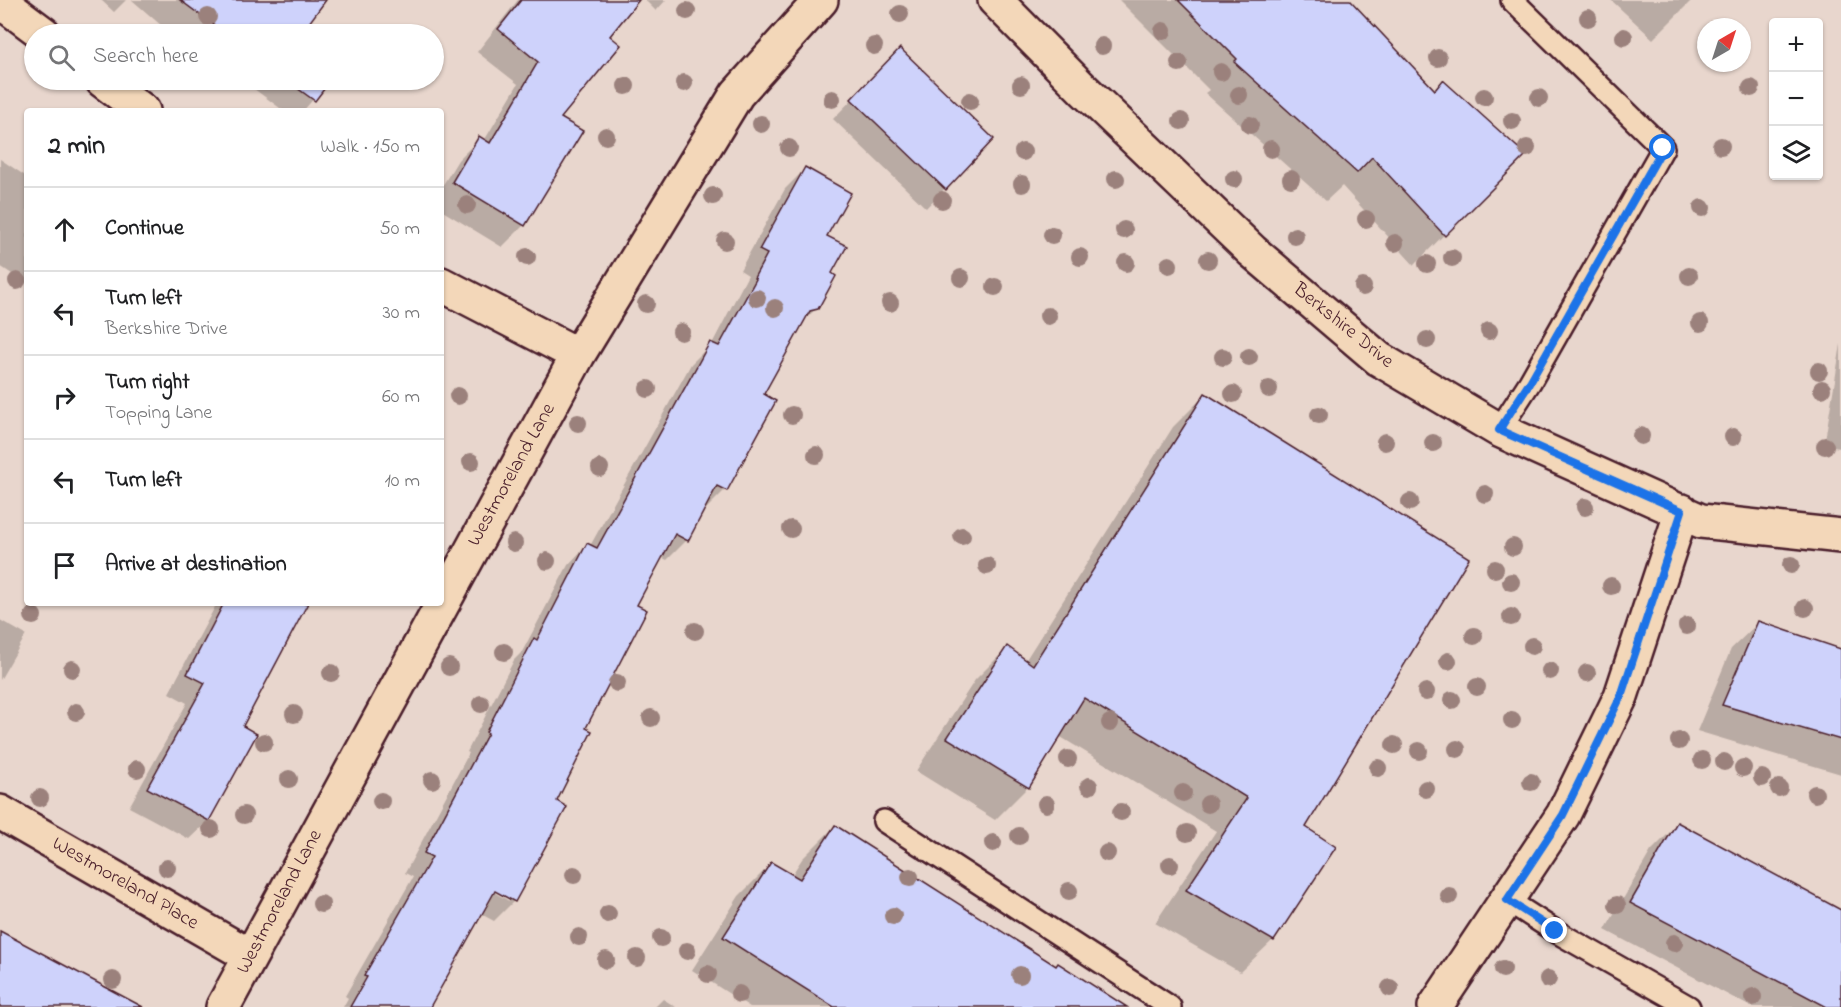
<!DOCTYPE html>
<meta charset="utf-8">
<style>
:root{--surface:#fff;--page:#f6f6f6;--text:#202124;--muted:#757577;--line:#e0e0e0}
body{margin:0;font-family:"Indie Flower",sans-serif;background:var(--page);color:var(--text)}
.controls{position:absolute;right:18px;top:18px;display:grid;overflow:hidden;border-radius:6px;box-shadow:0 2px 4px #0004}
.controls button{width:54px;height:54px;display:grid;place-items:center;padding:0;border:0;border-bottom:2px solid var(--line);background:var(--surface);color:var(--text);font:30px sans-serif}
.compass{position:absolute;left:1697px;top:18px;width:54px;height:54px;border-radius:50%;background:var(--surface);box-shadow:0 2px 4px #0004;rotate:39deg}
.stop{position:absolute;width:18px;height:18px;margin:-14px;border:4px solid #1a73e8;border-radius:50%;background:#fff}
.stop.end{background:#1a73e8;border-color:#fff;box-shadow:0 2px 6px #0008}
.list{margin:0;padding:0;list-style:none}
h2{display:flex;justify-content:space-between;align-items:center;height:78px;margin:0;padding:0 24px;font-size:26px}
h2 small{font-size:20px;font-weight:400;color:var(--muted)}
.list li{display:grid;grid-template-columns:39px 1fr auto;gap:18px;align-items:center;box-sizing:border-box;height:84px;padding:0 24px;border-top:2px solid var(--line)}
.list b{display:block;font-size:22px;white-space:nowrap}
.list p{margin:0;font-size:20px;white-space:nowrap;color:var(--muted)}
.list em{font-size:20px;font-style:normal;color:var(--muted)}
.icon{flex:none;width:33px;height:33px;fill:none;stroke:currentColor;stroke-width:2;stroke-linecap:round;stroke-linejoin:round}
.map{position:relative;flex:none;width:1841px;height:1007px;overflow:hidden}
.search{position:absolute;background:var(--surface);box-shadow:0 2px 4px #0004;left:24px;top:24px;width:420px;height:66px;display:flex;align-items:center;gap:15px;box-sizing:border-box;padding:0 21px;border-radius:33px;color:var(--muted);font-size:22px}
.panel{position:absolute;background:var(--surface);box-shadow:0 2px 4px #0004;left:24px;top:108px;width:420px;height:498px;border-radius:6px}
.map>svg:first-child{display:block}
</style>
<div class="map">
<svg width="1841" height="1007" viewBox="0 0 1841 1007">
<rect width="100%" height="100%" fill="#e8d6cd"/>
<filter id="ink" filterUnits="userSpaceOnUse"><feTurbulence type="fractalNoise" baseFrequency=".0167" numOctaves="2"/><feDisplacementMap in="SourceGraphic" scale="12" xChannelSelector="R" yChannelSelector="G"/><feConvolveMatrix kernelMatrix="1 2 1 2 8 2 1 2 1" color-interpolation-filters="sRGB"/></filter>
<g filter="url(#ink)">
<path fill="#0003" fill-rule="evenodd" d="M101 0H126L114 12Z
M132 0H298L304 27 314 34H182L174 29 170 33Z
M518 0H637L608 36 559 118 524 225 502 247 441 210V188L458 160 480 138 484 141 518 84 477 52Z
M645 0H666L656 11Z
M1119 0H1348L1434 91 1523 155 1414 265 1342 186 1326 201 1205 93 1209 90Z
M1611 0H1692L1653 39Z
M900 50 992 139 926 208 833 119Z
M242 80H330L303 111H284Z
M0 159 27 177V284L0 266Z
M805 169 825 236 830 273 817 308 802 322 762 395 774 401 725 490 705 510 703 509 687 540 667 560 661 557 635 606 514 901 494 921 481 914 428 1007H343L348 998 345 996 413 877 405 873 469 753 467 752 514 660 522 652 568 565 587 545 590 546 691 364 711 344H712L748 275 740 270 785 189ZM489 887 509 897V901L488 889Z
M1841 344V448L1824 446Z
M1205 395 1304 827 1273 940 1240 972 1155 923 1216 831 1059 736 1028 787 995 820 916 771 975 680 1007 648 1025 661 1173 427Z
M217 603H308L241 727 255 735 208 821 189 839 129 807 187 703 169 693Z
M0 620 26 635 0 680Z
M1758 623 1841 651V774L1697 731 1731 649Z
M1678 824 1841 912V1007H1751L1605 930 1651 851Z
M835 826 1056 968 1124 1007H750L692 970 739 896 772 863 791 876 802 859Z
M663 999 676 1007H655Z"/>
<path fill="#ced2fb" stroke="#4a1f2b" stroke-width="1.5" d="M180 0H326L306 27 316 34H226Z
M521 0H639L610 36 621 45 561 118 583 131 525 226 452 182 479 136 490 143 538 62 498 29Z
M1178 0H1350L1435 90 1443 80 1526 155 1445 236 1372 157 1357 173 1234 62 1237 59Z
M900 48 994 139 946 190 851 99Z
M286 80H331L315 101Z
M805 167 851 193 827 236 847 246 832 273 836 276 818 309 810 311 764 394 776 401 727 491 717 486 688 541 675 534 637 605 647 610 586 728 592 731 557 801 567 807 515 902 495 891 430 1007H350L367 977 364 976 432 857 424 853 488 733 486 732 534 638 537 640 587 543 597 548 710 342 719 346 756 279 754 278 767 254 759 250Z
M1205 393 1469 558 1306 827 1336 847 1274 941 1186 890 1247 798 1084 698 1029 788 947 738 1007 646 1033 665Z
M224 603H308L243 726 257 734 209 821 147 788 205 683 187 674Z
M1758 621 1841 649V740L1722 705Z
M1677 822 1841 910V1007H1827L1630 903Z
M835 825 1056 966 1058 963 1127 1007H834L723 937 771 862 800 879Z
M0 931 143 1007H0Z"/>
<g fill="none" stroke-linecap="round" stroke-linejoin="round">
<g stroke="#4a1f2b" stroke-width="26">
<path id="lane" d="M1499 430 1530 382 1663 148 1512 0
M884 821 1170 1007
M1507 900 1555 931 1689 1007"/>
</g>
<g stroke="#4a1f2b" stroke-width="38">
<path id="street" d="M0 1 44 34
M102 80 143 111
M441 284 578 355
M0 812 250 956
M223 1007 578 355 737 94 821 0"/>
</g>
<g stroke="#4a1f2b" stroke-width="38">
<path id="secondary" d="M995 0 1083 89 1252 251 1379 359 1499 430 1701 521 1841 536
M1435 1007 1563 815 1621 696 1682 511"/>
</g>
<use href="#lane" stroke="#f3d7b9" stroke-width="21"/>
<use href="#street" stroke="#f3d7b9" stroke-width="33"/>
<use href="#secondary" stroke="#f3d7b9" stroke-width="33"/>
</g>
<g fill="#9b817c">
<circle cx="687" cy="11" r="9"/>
<circle cx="900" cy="14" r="9"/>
<circle cx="208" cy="17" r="9"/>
<circle cx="1588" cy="18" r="9"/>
<circle cx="1163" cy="31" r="9"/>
<circle cx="1624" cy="37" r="9"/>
<circle cx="874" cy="46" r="9"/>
<circle cx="1102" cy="46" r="9"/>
<circle cx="1438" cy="58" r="9"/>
<circle cx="1179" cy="63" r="9"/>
<circle cx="1221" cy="72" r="9"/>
<circle cx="684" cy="83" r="9"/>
<circle cx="1021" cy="85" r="9"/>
<circle cx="626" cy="86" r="9"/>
<circle cx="1751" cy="88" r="9"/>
<circle cx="1239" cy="95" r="9"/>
<circle cx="1484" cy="97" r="9"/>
<circle cx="1539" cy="98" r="9"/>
<circle cx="832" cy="99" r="9"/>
<circle cx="970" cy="101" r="9"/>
<circle cx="1181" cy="121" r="9"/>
<circle cx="1512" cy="121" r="9"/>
<circle cx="761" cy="124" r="9"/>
<circle cx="1250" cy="125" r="9"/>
<circle cx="606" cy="136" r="9"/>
<circle cx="1721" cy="146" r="9"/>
<circle cx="789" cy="148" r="9"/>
<circle cx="1527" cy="148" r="9"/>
<circle cx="1271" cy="149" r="9"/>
<circle cx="1023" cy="152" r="9"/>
<circle cx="1116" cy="179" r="9"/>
<circle cx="1234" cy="179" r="9"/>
<circle cx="1291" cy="179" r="9"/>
<circle cx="1022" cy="184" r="9"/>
<circle cx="713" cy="196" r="9"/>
<circle cx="942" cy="200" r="9"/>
<circle cx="467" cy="205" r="9"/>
<circle cx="1702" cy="208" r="9"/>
<circle cx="1366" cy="219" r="9"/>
<circle cx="1124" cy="230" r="9"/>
<circle cx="1052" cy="235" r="9"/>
<circle cx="1295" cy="236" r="9"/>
<circle cx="725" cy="241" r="9"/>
<circle cx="1395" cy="243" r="9"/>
<circle cx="527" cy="257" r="9"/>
<circle cx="1080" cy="257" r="9"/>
<circle cx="1452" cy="258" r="9"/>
<circle cx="1208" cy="260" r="9"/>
<circle cx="1126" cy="263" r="9"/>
<circle cx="1427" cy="264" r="9"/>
<circle cx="1169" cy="265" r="9"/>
<circle cx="1689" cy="276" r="9"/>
<circle cx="961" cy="278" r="9"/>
<circle cx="17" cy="281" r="9"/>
<circle cx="995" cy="287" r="9"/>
<circle cx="1363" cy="287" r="9"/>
<circle cx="757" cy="298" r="9"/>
<circle cx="890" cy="303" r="9"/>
<circle cx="646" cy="304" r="9"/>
<circle cx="775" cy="308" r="9"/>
<circle cx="1048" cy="316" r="9"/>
<circle cx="1700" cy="323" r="9"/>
<circle cx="1489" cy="331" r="9"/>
<circle cx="681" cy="332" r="9"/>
<circle cx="1427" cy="340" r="9"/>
<circle cx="1223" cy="357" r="9"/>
<circle cx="1249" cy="357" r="9"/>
<circle cx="1819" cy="371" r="9"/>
<circle cx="648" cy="389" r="9"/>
<circle cx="1269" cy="389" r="9"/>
<circle cx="1822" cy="389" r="9"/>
<circle cx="1233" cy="394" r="9"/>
<circle cx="458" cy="396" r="9"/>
<circle cx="792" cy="415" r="9"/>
<circle cx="1319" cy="415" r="9"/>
<circle cx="578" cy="423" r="9"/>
<circle cx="1641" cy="436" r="9"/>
<circle cx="1733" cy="437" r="9"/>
<circle cx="1385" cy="442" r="9"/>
<circle cx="1433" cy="443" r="9"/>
<circle cx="1825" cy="446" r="9"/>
<circle cx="816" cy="455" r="9"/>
<circle cx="471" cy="462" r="9"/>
<circle cx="600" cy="468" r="9"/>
<circle cx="1485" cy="494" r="9"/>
<circle cx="1410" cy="502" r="9"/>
<circle cx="1585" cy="507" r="9"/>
<circle cx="791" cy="529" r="9"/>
<circle cx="962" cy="536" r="9"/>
<circle cx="514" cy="543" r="9"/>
<circle cx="1513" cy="547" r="9"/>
<circle cx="547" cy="561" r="9"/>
<circle cx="1791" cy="565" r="9"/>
<circle cx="987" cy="566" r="9"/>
<circle cx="1495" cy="569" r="9"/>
<circle cx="1511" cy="582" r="9"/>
<circle cx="1611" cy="586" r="9"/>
<circle cx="1805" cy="608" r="9"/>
<circle cx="33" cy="616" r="9"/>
<circle cx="1511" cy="617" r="9"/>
<circle cx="1687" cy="626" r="9"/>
<circle cx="695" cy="631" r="9"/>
<circle cx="1474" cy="636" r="9"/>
<circle cx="1532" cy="646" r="9"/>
<circle cx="504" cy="652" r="9"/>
<circle cx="1448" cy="661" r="9"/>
<circle cx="449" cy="667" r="9"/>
<circle cx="72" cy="669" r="9"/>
<circle cx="1550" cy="671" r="9"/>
<circle cx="331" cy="673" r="9"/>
<circle cx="1587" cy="673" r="9"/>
<circle cx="617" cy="683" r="9"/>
<circle cx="1477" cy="687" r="9"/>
<circle cx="1426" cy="692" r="9"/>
<circle cx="1452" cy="700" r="9"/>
<circle cx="481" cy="704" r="9"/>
<circle cx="76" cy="712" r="9"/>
<circle cx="294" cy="714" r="9"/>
<circle cx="651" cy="718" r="9"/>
<circle cx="1512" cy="720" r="9"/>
<circle cx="1110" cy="723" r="9"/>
<circle cx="1679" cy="741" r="9"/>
<circle cx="264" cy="742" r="9"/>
<circle cx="1394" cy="745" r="9"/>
<circle cx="1457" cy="749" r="9"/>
<circle cx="1419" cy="751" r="9"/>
<circle cx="1068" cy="759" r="9"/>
<circle cx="1702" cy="760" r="9"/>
<circle cx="1724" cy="762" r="9"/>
<circle cx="1378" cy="768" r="9"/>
<circle cx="1743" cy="768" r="9"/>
<circle cx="137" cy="769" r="9"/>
<circle cx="1762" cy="778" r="9"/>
<circle cx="289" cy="779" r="9"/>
<circle cx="432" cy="780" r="9"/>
<circle cx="1531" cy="782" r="9"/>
<circle cx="1089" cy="786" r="9"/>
<circle cx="1779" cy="788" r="9"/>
<circle cx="1426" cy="789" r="9"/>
<circle cx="1183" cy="793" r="9"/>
<circle cx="1815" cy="794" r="9"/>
<circle cx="40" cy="798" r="9"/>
<circle cx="381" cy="801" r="9"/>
<circle cx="1046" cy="804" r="9"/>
<circle cx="1208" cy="804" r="9"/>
<circle cx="1121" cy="812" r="9"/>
<circle cx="244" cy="815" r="9"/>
<circle cx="211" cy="829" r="9"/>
<circle cx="1187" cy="833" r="9"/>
<circle cx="1019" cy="836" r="9"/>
<circle cx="993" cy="843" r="9"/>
<circle cx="1107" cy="853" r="9"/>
<circle cx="1170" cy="865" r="9"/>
<circle cx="167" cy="868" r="9"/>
<circle cx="574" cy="875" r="9"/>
<circle cx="910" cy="877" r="9"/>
<circle cx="1069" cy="891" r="9"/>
<circle cx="1449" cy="896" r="9"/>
<circle cx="321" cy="904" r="9"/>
<circle cx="1617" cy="905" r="9"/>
<circle cx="608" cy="914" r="9"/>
<circle cx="893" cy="916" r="9"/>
<circle cx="579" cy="937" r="9"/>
<circle cx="661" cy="938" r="9"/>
<circle cx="1674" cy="943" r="9"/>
<circle cx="687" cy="951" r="9"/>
<circle cx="637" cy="958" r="9"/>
<circle cx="606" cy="960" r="9"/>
<circle cx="1503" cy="969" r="9"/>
<circle cx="708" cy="974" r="9"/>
<circle cx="1020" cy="975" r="9"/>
<circle cx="1548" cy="979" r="9"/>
<circle cx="113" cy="980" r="9"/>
<circle cx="1390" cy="988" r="9"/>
<circle cx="739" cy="994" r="9"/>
<circle cx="1753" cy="997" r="9"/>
</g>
</g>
<g fill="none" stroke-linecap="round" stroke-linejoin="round" filter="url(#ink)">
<path stroke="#1a73e8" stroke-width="8" d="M1555 931 1507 900 1563 815 1621 696 1682 511 1499 430 1530 382 1663 148"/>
</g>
<g text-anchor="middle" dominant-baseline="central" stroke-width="4.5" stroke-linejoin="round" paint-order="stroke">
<g font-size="20" fill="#4a1f2b" stroke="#f3d7b9">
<text transform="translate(1343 326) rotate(39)">Berkshire Drive</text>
<text transform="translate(512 475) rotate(-61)">Westmoreland Lane</text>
<text transform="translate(125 884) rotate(30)">Westmoreland Place</text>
<text transform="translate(280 902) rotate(-62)">Westmoreland Lane</text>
</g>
</g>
</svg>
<div class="controls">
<button>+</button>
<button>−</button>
<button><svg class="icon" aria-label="layers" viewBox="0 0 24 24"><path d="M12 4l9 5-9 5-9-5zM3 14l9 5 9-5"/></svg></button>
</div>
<svg class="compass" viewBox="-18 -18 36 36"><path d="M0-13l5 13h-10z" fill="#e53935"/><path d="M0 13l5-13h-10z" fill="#757577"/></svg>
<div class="stop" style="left:1663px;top:148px"></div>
<div class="stop end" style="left:1555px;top:931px"></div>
<div class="search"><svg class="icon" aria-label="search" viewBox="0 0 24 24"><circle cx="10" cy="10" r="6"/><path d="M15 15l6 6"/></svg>Search here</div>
<section class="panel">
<h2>2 min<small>Walk · 150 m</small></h2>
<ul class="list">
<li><svg class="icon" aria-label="ahead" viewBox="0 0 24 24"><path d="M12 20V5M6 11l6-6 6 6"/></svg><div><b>Continue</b></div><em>50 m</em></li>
<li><svg class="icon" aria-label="left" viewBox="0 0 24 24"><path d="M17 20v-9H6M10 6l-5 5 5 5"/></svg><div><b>Turn left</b><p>Berkshire Drive</p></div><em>30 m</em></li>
<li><svg class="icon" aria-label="right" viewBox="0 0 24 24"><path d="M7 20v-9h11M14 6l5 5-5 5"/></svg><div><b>Turn right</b><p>Topping Lane</p></div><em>60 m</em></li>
<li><svg class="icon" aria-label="left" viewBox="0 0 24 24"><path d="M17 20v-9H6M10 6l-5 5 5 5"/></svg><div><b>Turn left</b></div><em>10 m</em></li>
<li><svg class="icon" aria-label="arrive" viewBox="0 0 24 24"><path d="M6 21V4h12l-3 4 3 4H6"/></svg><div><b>Arrive at destination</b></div></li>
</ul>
</section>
</div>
